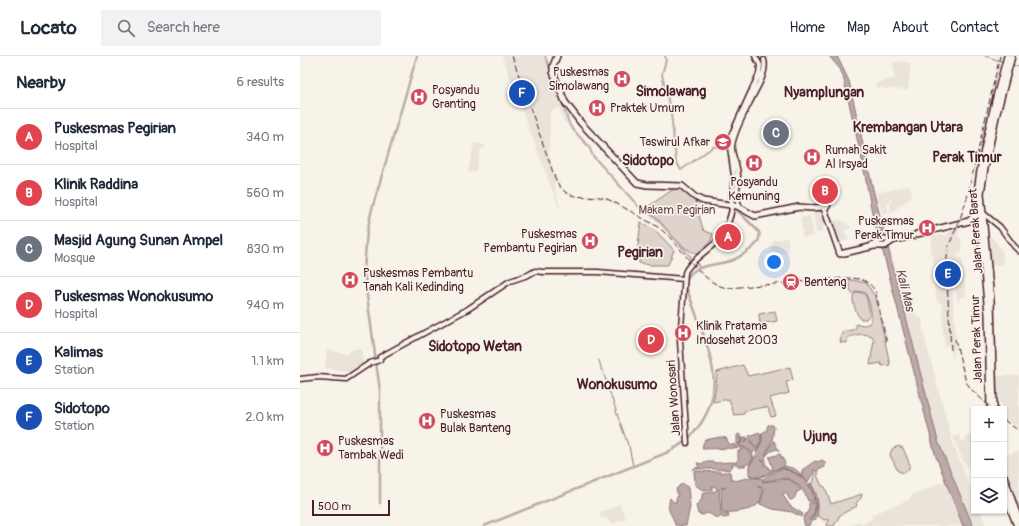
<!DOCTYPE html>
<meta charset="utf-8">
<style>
:root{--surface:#fff;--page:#f2f2f3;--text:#1f2937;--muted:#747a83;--line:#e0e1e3;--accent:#2563eb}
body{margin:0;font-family:Pangolin,sans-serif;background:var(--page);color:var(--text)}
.controls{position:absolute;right:12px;bottom:12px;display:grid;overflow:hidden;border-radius:0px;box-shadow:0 1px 3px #0004}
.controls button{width:36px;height:36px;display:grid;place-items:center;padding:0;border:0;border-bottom:1px solid var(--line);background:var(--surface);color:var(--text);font:20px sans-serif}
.scale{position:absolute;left:12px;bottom:10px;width:78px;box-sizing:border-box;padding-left:4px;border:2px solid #4a1f2b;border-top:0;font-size:11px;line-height:14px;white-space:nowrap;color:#4a1f2b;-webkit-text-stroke:3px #f7f3e8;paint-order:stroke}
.you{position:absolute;left:474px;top:206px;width:14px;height:14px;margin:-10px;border:3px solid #fff;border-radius:50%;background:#1a73e8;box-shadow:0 0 0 6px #1a73e833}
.badge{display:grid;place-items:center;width:26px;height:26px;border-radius:50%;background:var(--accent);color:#fff;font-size:13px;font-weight:700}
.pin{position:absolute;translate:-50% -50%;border:2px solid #fff;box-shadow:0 1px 4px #0006}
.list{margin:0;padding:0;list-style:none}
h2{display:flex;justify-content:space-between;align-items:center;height:52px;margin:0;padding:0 16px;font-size:17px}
h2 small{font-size:13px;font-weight:400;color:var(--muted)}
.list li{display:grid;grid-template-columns:26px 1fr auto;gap:12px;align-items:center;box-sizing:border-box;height:56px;padding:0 16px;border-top:1px solid var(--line)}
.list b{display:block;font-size:15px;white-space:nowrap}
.list p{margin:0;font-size:13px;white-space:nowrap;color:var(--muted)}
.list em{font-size:13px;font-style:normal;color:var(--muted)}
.icon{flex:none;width:22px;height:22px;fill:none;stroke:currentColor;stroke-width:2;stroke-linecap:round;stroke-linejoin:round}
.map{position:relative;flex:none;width:719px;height:470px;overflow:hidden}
header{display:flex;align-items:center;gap:24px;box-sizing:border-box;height:56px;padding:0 20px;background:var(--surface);border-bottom:1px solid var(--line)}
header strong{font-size:19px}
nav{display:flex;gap:22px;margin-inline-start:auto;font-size:14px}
.search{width:280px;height:36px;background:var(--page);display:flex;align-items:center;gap:10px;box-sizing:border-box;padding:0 14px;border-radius:0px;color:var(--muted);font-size:15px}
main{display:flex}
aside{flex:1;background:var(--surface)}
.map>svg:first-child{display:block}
</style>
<header>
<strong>Locato</strong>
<div class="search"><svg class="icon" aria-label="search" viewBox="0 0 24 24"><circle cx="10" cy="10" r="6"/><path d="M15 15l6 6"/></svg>Search here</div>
<nav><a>Home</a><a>Map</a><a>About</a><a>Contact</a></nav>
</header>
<main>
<aside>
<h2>Nearby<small>6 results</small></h2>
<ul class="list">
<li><span class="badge" style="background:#e0444e">A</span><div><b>Puskesmas Pegirian</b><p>Hospital</p></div><em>340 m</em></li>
<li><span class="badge" style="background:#e0444e">B</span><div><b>Klinik Raddina</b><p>Hospital</p></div><em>560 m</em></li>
<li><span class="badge" style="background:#6b7280">C</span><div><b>Masjid Agung Sunan Ampel</b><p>Mosque</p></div><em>830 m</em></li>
<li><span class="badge" style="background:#e0444e">D</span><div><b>Puskesmas Wonokusumo</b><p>Hospital</p></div><em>940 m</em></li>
<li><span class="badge" style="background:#1a4fb4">E</span><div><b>Kalimas</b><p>Station</p></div><em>1.1 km</em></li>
<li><span class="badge" style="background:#1a4fb4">F</span><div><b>Sidotopo</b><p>Station</p></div><em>2.0 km</em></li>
</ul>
</aside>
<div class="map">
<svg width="719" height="470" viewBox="0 0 719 470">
<rect width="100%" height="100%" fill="#f7f3e8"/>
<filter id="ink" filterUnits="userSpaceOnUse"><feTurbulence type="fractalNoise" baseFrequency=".025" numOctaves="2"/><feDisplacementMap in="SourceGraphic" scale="8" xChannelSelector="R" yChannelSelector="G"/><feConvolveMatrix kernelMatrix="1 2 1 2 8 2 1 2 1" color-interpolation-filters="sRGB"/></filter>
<g filter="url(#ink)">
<path fill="#eae3da" d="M202 0H243L269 66 265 68 259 52 250 55 249 97 254 118 262 132 265 135 277 140 306 142 354 168 364 175 392 205 391 206 364 175 353 168 305 143 281 142 271 140 264 136 256 126 254 127 260 152H259L233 83 218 45 210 48 207 38 215 36Z
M700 0H701L674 114 662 160 660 166H658L666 143Z
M600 5 611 7 608 34 577 32 576 27 595 22 593 7Z
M174 87 185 89 184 93H181L175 116H168Z
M610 129 612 140 591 157 590 156 591 144 589 140 590 147 587 148 589 157 583 158 576 137Z
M513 153 522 154 529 169 523 171 522 176 516 177Z
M510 160 514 180 503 182 500 162Z
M532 164H541L552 172 544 174 548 184 541 186Z
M660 168 658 181 661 182 662 197 657 198 658 202H662L666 241H659V247H658L653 222H652L656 289 665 324 670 331 688 348V350L670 332 664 324 655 287 653 304 650 289 645 290 643 276 642 247 637 246 632 218 636 215 631 195 632 180 642 179 647 180 651 173V170Z
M692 181 703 196 702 209 689 210 687 186H690L689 182Z
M488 182V197H471L472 187 474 184Z
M604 232 613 246 611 247 617 262H622L623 275 653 388 674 440V455H680L686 470H673L638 385 598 234Z
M61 292 64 310 51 318H47V315L25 312 27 294 49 298 50 294Z
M719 319V373L704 362V358L706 356 699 345 695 335V320Z
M673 378 674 379V408L666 411 653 381 659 379 662 386 666 385 664 381Z
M719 394V458L704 415V400Z
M645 425 663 470H548L559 465 561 468 573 463 571 459 609 444 612 439Z
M320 448 326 463 311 468 307 463 301 462 299 457Z"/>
<path fill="#ded4cc" stroke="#947a7c" d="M378 130 394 141 403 173 405 175 413 178 411 184 398 198C379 193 370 175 357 162 353 159 348 157 343 154Z
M341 166 357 176 374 194 368 209H350L339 207 338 189Z
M547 223 566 227 576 242 590 309 582 310 581 307 570 309 574 284 572 280C563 277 556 278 547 282V287L540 286 542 276 552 274 556 272V268L565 269 570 267C573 257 570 246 565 237L558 235 552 238Z
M558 236 562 237 566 240 570 258 566 263H561C557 261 552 245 553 241 554 238 555 238 558 236Z
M475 255 477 265 460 268 459 258Z
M443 309 448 320 490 311 493 324 486 326 489 337 470 342 476 360 471 361 468 352 465 351 444 355V358L434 359 429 343 413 346 416 331 417 316Z
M598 390 603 392 610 409 608 414 604 417 598 415 590 399 592 393Z
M517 415 519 418 517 419 522 430 525 431 531 448 562 438 561 442 556 447 557 450 540 459 534 470H526L530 463 524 464 517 459C519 447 517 438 511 427L514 425V419Z"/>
<path fill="#bcaaa7" stroke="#8e7275" d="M529 0H537L549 25 572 129 638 385 673 470H663L635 398 582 192 573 162 563 109 543 20 540 13Z
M468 369H473L474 371 472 385 465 399 474 385 479 395 477 393 471 395 465 401 466 405 461 404 466 407 463 409H467L470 414 473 413 469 401 480 398 485 407 483 412C471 412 462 426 450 419V409L458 399H460L457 395 462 385V377L466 375Z
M459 376C464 384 457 392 453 397L444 391 439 390 441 381 439 389H437V379L440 378 443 381 441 388 444 381H447L445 387 448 382 455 392 449 380Z
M420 381 426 382 429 388 435 389V392H438L402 393V392L404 391 402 390 405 384Z
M441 392 451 398 453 402 450 407 446 408 445 410H438L437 408H432L433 410 429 414 423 413 417 414 416 413H393L399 411 397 407 402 408 404 406H414V407L433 406 434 407 435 406 438 405V395H440Z
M522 404 525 406V411L516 415 514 413V417L511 420 508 426 502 420 484 412 485 410 495 413 502 419V414L515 405 518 406Z
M480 413C496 413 515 429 514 445H508C506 439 504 436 500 431 488 418 480 423 464 425L463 424 462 426 488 423 495 427 501 434 497 436C495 440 495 444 490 444L486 437 482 438 490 450 503 458 502 461 492 456 473 453 460 448 465 433 457 430 463 434C462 438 461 443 459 447 454 455 431 457 422 456L421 434 426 431 419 433 421 458 428 457 429 461 423 462 421 460 419 462C414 462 412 458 407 457L403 459 398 458 396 449 402 443V438L415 435 418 433 416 432 414 430 412 431V434H403L395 429 394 415 421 416V418L423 416H430L431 423 435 425 451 421 463 423 470 418Z
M382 427 388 431 390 451 386 470 375 469C372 455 366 459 370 442L373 446H376V442L378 440 376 433Z
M510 427C518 437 520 450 516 463L509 468V470H505L503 463 509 453V447L514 446 515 456 509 463 510 465C521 454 515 440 509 428Z"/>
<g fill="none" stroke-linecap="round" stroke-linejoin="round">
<path stroke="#8e7275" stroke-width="1" d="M685 0 704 6
M713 9 719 11
M299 304 302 315
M303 316 304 320
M305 321 306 325
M307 330 309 334
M309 335 311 339
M311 340 316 354
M316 355 319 364
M320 366 328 389
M461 377 462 384 456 395 457 398 449 409V419C461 427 469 414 481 412 484 412 487 414 490 415 502 419 511 428 514 441 517 450 516 457 510 464
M329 390 333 410
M436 391H442L452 397 454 402"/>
<path stroke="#bcaaa7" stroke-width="2" d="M245 0 251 16
M365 0 366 4 362 18 371 57 376 105 381 114 413 91 429 89
M256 29 270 70 289 91 293 100 340 152 356 162 398 209 399 212"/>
<path stroke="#bcaaa7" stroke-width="2.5" d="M457 27 462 9 458 0
M80 447V335L67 240 64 214 67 175 72 153 117 0
M184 470 366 397C398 382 418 350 413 315 410 290 395 257 387 233 382 208 415 210 430 205 439 202 445 197 452 192 457 188 461 183 459 176L437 154 435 150 434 141"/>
<g stroke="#4a1f2b" stroke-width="7">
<path id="major" d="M439 149C435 140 438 128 438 119 438 109 432 101 432 92 432 77 449 49 455 36 460 27 467 14 464 4
M431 151 434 120 429 84 459 18 460 9 455 0
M683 157 700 171 714 190 719 195
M0 323 18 321 46 323 70 307 80 304V301L168 253 210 225 228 219 235 215 243 216H298L384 223
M387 387 380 285 385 217C388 206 411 193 420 182 427 173 431 159 433 148"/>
</g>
<g stroke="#4a1f2b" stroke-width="8">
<path id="highway" d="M257 0 253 10V16L265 46 281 67 337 127 347 129 382 130 395 141 403 145 437 150 455 160 499 151 511 152 524 151
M522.5 149a2.5 2.5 0 1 1 5 0a2.5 2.5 0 1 1-5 0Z
M524 152 540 198 574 190H585L594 184 613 180
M617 178 669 165 678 156
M572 189 582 183H594
M690 353 688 258 677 140C678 121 682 103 686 84 692 56 699 28 707 0
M694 353 691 244 681 137 685 112 696 61 712 0
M704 420 719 464
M704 436 717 470"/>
</g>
<use href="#major" stroke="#f7f3e8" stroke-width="4"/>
<use href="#highway" stroke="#f7f3e8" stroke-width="5"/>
<path stroke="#4a1f2b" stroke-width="1" stroke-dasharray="6 3" stroke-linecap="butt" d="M212 0 255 122C268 151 287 135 307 143 323 150 338 160 353 168 380 183 398 228 428 232L544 222C559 222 569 223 576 237L587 288
M655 283 666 326 672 334 692 353
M651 294 646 208 649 189 659 166 667 142 700 0
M704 364 719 375"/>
</g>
</g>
<defs>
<g id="hospital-disc" transform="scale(0.9)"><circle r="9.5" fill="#d1495b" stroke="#f7f3e8"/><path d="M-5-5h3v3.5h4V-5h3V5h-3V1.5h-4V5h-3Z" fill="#fff"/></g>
<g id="university-disc" transform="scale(0.9)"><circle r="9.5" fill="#d1495b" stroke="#f7f3e8"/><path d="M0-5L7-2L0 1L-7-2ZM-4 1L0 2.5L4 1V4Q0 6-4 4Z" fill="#fff"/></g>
<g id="station-disc" transform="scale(0.9)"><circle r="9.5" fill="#d1495b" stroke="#f7f3e8"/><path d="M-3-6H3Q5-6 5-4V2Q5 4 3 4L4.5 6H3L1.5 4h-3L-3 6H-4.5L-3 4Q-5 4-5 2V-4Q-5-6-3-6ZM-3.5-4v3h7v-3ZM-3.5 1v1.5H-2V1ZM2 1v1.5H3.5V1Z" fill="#fff"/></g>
</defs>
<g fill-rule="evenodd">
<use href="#hospital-disc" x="322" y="23"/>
<use href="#hospital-disc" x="119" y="41"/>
<use href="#hospital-disc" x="297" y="52"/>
<use href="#university-disc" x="423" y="86"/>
<use href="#hospital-disc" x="512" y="101"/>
<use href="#hospital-disc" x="454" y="107"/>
<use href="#hospital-disc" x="627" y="172"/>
<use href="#hospital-disc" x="290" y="185"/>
<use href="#hospital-disc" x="50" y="224"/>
<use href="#station-disc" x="491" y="226"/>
<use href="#hospital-disc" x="383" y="277"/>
<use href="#hospital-disc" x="127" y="365"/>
<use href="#hospital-disc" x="25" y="392"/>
</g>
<g text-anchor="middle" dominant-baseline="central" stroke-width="3.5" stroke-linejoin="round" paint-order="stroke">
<g font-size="12" fill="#4a1f2b" stroke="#f7f3e8" text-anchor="start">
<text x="309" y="16" text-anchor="end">Puskesmas<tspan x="309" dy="14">Simolawang</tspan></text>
<text x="132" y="34">Posyandu<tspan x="132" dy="14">Granting</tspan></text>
<text x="310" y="52">Praktek Umum</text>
<text x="410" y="86" text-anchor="end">Taswirul Afkar</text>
<text x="525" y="94">Rumah Sakit<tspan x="525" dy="14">Al Irsyad</tspan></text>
<text x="454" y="126" text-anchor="middle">Posyandu<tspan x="454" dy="14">Kemuning</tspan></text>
<text x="614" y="165" text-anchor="end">Puskesmas<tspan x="614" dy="14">Perak Timur</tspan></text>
<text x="277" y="178" text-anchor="end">Puskesmas<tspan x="277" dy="14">Pembantu Pegirian</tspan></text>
<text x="63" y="217">Puskesmas Pembantu<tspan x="63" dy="14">Tanah Kali Kedinding</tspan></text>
<text x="504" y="226">Benteng</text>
<text x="396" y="270">Klinik Pratama<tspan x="396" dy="14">Indosehat 2003</tspan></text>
<text x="140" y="358">Puskesmas<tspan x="140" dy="14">Bulak Banteng</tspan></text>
<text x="38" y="385">Puskesmas<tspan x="38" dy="14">Tambak Wedi</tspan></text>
</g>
<g font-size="12" fill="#6f4c53" stroke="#f7f3e8">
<text x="377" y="154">Makam Pegirian</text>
</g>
<g font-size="12" fill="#4a1f2b" stroke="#f7f3e8">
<text transform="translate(676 175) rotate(-94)">Jalan Perak Barat</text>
<text transform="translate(677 283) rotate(-92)">Jalan Perak Timur</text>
<text transform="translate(374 342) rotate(-94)">Jalan Wonosari</text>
</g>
<g font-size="13" font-style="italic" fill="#6c4950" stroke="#f7f3e8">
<text transform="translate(605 234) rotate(76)">Kali Mas</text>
</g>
<g font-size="14" font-weight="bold" fill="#4a1f2b" stroke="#f7f3e8">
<text x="371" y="35">Simolawang</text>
<text x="524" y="36">Nyamplungan</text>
<text x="608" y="71">Krembangan Utara</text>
<text x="667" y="101">Perak Timur</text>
<text x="348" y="104">Sidotopo</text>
<text x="340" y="196">Pegirian</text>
<text x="175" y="290">Sidotopo Wetan</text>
<text x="317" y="328">Wonokusumo</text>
<text x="520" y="380">Ujung</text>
</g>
</g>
</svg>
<div class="controls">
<button>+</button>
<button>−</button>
<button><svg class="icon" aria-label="layers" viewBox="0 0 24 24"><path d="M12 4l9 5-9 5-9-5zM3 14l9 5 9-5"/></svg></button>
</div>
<div class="scale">500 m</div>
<div class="you"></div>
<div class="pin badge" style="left:428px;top:181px;background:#e0444e">A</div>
<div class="pin badge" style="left:525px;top:135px;background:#e0444e">B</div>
<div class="pin badge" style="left:476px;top:77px;background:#6b7280">C</div>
<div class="pin badge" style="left:351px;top:284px;background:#e0444e">D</div>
<div class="pin badge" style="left:648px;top:218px;background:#1a4fb4">E</div>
<div class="pin badge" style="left:222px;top:37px;background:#1a4fb4">F</div>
</div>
</main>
